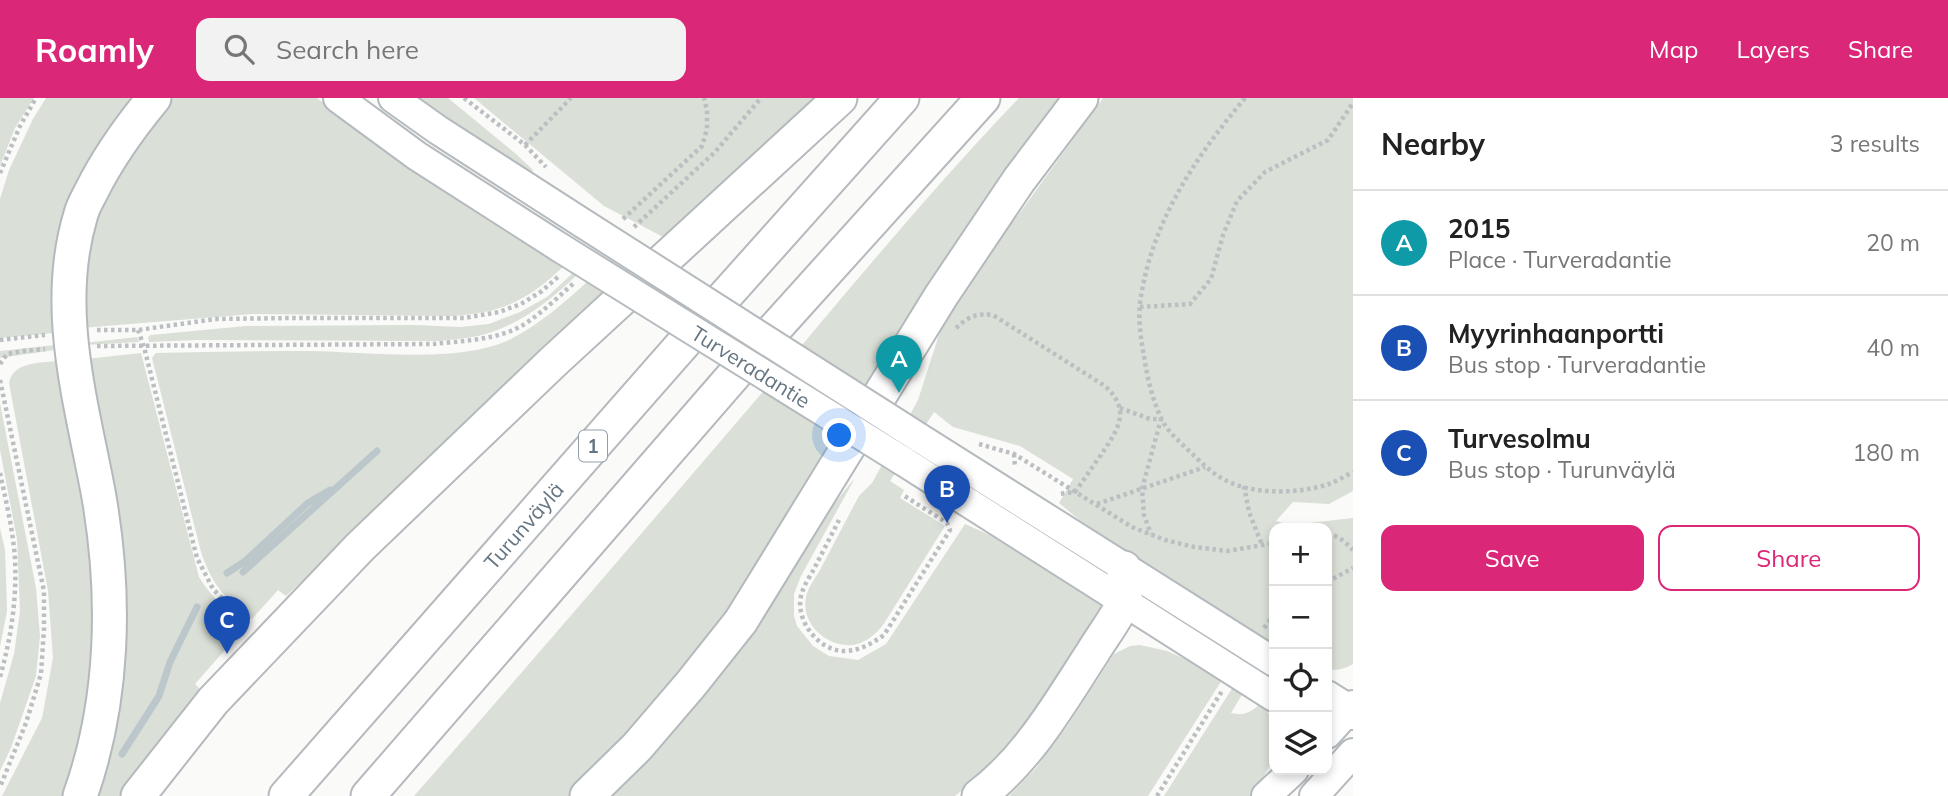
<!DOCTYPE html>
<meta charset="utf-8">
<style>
:root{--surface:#fff;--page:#f2f2f2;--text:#222;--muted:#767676;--line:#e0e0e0;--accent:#db2777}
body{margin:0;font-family:Mulish,sans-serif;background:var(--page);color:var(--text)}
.controls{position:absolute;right:21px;bottom:21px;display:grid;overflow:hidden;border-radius:14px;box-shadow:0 4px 10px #0003}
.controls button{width:63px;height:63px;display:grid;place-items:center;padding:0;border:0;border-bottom:2px solid var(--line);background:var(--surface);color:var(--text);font:35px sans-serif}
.you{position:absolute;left:840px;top:338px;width:24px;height:24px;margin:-18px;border:5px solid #fff;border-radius:50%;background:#1a73e8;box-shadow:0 0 0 10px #1a73e833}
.badge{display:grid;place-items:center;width:46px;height:46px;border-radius:50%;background:var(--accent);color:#fff;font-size:23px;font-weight:700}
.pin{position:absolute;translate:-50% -58px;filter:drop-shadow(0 2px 4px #0008)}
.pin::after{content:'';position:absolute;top:37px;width:24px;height:21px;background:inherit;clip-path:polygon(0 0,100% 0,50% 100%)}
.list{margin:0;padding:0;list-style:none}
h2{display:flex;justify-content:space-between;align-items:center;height:91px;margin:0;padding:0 28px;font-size:30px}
h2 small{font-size:23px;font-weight:400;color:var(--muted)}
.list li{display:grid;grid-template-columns:46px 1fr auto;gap:21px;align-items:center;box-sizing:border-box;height:105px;padding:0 28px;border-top:2px solid var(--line)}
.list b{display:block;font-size:26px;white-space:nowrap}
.list p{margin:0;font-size:23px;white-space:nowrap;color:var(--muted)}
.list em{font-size:23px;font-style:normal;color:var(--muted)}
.actions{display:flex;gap:14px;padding:21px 28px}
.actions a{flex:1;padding:16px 0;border:2px solid var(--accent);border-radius:14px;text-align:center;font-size:24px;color:var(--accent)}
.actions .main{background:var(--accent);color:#fff}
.icon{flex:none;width:38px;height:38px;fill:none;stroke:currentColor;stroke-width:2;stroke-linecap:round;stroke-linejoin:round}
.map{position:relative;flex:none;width:1353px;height:698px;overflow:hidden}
header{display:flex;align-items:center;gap:42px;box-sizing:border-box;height:98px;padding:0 35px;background:var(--accent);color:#fff}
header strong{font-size:33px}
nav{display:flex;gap:38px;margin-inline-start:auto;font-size:24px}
.search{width:490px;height:63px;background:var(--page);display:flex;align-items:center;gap:18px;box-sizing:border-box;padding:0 24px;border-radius:14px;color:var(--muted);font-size:26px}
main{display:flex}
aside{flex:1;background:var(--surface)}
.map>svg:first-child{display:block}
</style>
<header>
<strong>Roamly</strong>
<div class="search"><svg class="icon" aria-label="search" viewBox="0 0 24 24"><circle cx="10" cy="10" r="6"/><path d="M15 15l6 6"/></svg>Search here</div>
<nav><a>Map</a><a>Layers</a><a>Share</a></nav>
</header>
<main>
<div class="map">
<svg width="1353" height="698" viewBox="0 0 1353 698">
<rect width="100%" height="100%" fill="#fafaf8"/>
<path fill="#dadfd7" d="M0 0H34L15 30 0 68Z
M46 0H141L54 193V235L0 240V101L9 72 33 21Z
M173 0H317L410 69 564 168C527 203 502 215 451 218L253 216 81 230 90 137 107 93 134 47Z
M399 0H448L516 56 533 72 527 84Z
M474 0H824L667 141 604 108Z
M1019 0H1064L976 125 685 578 573 698H414C531 565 646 430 761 296 845 196 929 94 1019 0Z
M1103 0H1353V393L1329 406 1293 404 1276 423 1291 427 1353 420V566C1345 571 1336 573 1327 571V430H1274V551L1124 459 1059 405 1073 381 1020 348 953 329 934 314 890 383 904 392 900 400 945 428 885 524C877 536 862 549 846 547 822 545 801 523 806 499 808 489 816 479 821 470 834 446 846 422 859 398L872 385 918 302 945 218Z
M574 174 578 176C553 200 526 222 492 234 475 240 457 241 439 243L197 242 149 244 148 239 151 237 246 228 415 227 460 229 489 226 520 214 547 199Z
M588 183 612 199 333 459 299 486 286 498 278 492 252 521 248 520C223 497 212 487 201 454L152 260 156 255C207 254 259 253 311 253 369 254 459 266 511 241 540 226 564 205 588 183Z
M137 239 139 244 84 247V245Z
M55 247V252L0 260V253Z
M141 255 199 479C203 486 208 492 213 498 223 510 239 519 239 536L195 586 202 593 123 698H92L113 621 86 261Z
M57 263C75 356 99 458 96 552 94 602 81 651 66 698H2L42 620 53 560 48 493 9 285C13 264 39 265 57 263Z
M0 305 36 490 40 538 36 578 11 650 0 673V605L14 556 20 513 17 441 0 352Z
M855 380 801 478 794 496V518L797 528 813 548 829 558 858 562 886 546 965 426 1010 446 1097 499 1101 509 1100 515 1015 643 986 673 955 698H608C657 652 702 602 742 547 782 493 811 431 855 380Z
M0 430 5 452 7 513 0 549Z
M1140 547 1167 553 1192 564 1222 582 1148 698H1009L1036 670 1068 627 1114 556 1130 548Z
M1233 589 1243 595 1231 615C1244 618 1249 615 1259 607L1267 613 1274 625V661L1252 698H1164Z"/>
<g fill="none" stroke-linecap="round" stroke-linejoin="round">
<path stroke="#bbc7cb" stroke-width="7" d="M243 474 377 353
M227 475 244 464 308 405 330 392
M122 656 159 598 170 564 197 509"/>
<g stroke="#b5babe" stroke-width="32">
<path id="major" d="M338 0 417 58 559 149
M393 0 438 32 584 126
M918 339 1274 564
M903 363 1274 599
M1327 597 1349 611 1353 617
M1327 636 1353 607
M1266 698 1294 672
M1314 698 1353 655"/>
</g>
<g stroke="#b4b9bd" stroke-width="37">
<g id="highway">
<path d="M80 698C114 603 116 498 99 399 82 306 52 210 81 116 83 108 88 100 92 92 109 58 130 29 154 0"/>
<path d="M138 698 213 603 360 449 553 264 840 0"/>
<path id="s1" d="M286 698 718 206 902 0"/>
<path d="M368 698 760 247 983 0"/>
<path d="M587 698 637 649 691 586 741 523 941 198 1019 82 1081 0"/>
<path d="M979 698C1029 660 1059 606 1093 554 1100 542 1120 515 1124 503 1127 494 1124 480 1124 470"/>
</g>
</g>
<path stroke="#bbbfc2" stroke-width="4.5" stroke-dasharray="3.5 3.5" stroke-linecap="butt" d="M464 0 525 47 546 69
M1245 0C1194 61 1151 125 1140 205 1138 222 1141 242 1144 258 1147 279 1152 300 1161 320 1167 333 1178 342 1188 352 1200 363 1211 375 1225 382 1253 397 1299 396 1329 386 1337 383 1345 378 1353 374
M525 47 571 0
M0 75 20 28 36 0
M623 121 702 48 707 31V12L704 0
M634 129 715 54 761 0
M1140 209 1190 206 1211 181 1223 137 1237 103 1265 74 1328 42 1353 5
M956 230C969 218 977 215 993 217L1105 288C1132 313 1118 331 1101 357 1092 369 1084 382 1075 394L1058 396
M97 232H138L215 221 295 220H464L499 214 521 206 542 193 559 178
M138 232 144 249 197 460 213 491 248 527
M0 242 45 237
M97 248 433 246C461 243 498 242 523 227 542 215 558 199 574 185
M0 266 7 256 23 253 45 251
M0 282 44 493V531L41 576 26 625 0 689
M1120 310 1150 321H1161L1142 391 1144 417 1151 436
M979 346 1014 356 1132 429 1165 442 1194 449 1228 453 1274 445
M1014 356 1015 370
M0 375C6 403 13 432 15 461 17 501 11 540 0 579
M1244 388 1249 414 1262 447
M1097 406 1205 369
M839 422C831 438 822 455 814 471 810 478 804 487 802 495 793 520 818 553 844 553 859 553 871 546 884 537L950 432 947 425 903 397
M1327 437C1338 436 1346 445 1353 452
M1327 484 1353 470
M1264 530 1274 517
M1157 698 1222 593"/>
<use href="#major" stroke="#fff" stroke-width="28"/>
<use href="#highway" stroke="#fff" stroke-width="33"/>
<g stroke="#b5babe" stroke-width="32" stroke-linecap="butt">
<g id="major-bridge">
<path d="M584 126 918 339"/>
<path id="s2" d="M559 149 903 363"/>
</g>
</g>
<use href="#major-bridge" stroke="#fff" stroke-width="28"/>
</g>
<g text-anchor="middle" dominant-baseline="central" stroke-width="7" stroke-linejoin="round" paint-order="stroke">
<rect fill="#fff" stroke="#939fa8" stroke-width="2" x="579" y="332.5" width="28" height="31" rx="5"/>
<g font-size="19" font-weight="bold" fill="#657683">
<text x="593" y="348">1</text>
</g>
<g font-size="21" fill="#657683" stroke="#fff">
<text stroke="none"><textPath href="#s2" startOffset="226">Turveradantie</textPath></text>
<text stroke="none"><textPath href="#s1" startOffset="360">Turunväylä</textPath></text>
</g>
</g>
</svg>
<div class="controls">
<button>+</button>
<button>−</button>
<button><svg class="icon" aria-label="locate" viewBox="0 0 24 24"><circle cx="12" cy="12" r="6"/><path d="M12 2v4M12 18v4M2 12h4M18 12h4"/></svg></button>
<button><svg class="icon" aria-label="layers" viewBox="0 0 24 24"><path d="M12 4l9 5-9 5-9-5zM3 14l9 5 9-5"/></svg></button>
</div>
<div class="you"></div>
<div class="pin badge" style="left:899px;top:295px;background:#0f9aa8">A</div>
<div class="pin badge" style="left:947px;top:425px;background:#1a4fb4">B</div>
<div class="pin badge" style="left:227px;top:556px;background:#1a4fb4">C</div>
</div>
<aside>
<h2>Nearby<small>3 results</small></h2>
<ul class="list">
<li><span class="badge" style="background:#0f9aa8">A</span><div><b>2015</b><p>Place · Turveradantie</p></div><em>20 m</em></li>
<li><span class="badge" style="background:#1a4fb4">B</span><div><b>Myyrinhaanportti</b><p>Bus stop · Turveradantie</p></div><em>40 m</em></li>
<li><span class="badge" style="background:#1a4fb4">C</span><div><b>Turvesolmu</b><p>Bus stop · Turunväylä</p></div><em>180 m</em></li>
</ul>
<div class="actions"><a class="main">Save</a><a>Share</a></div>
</aside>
</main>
